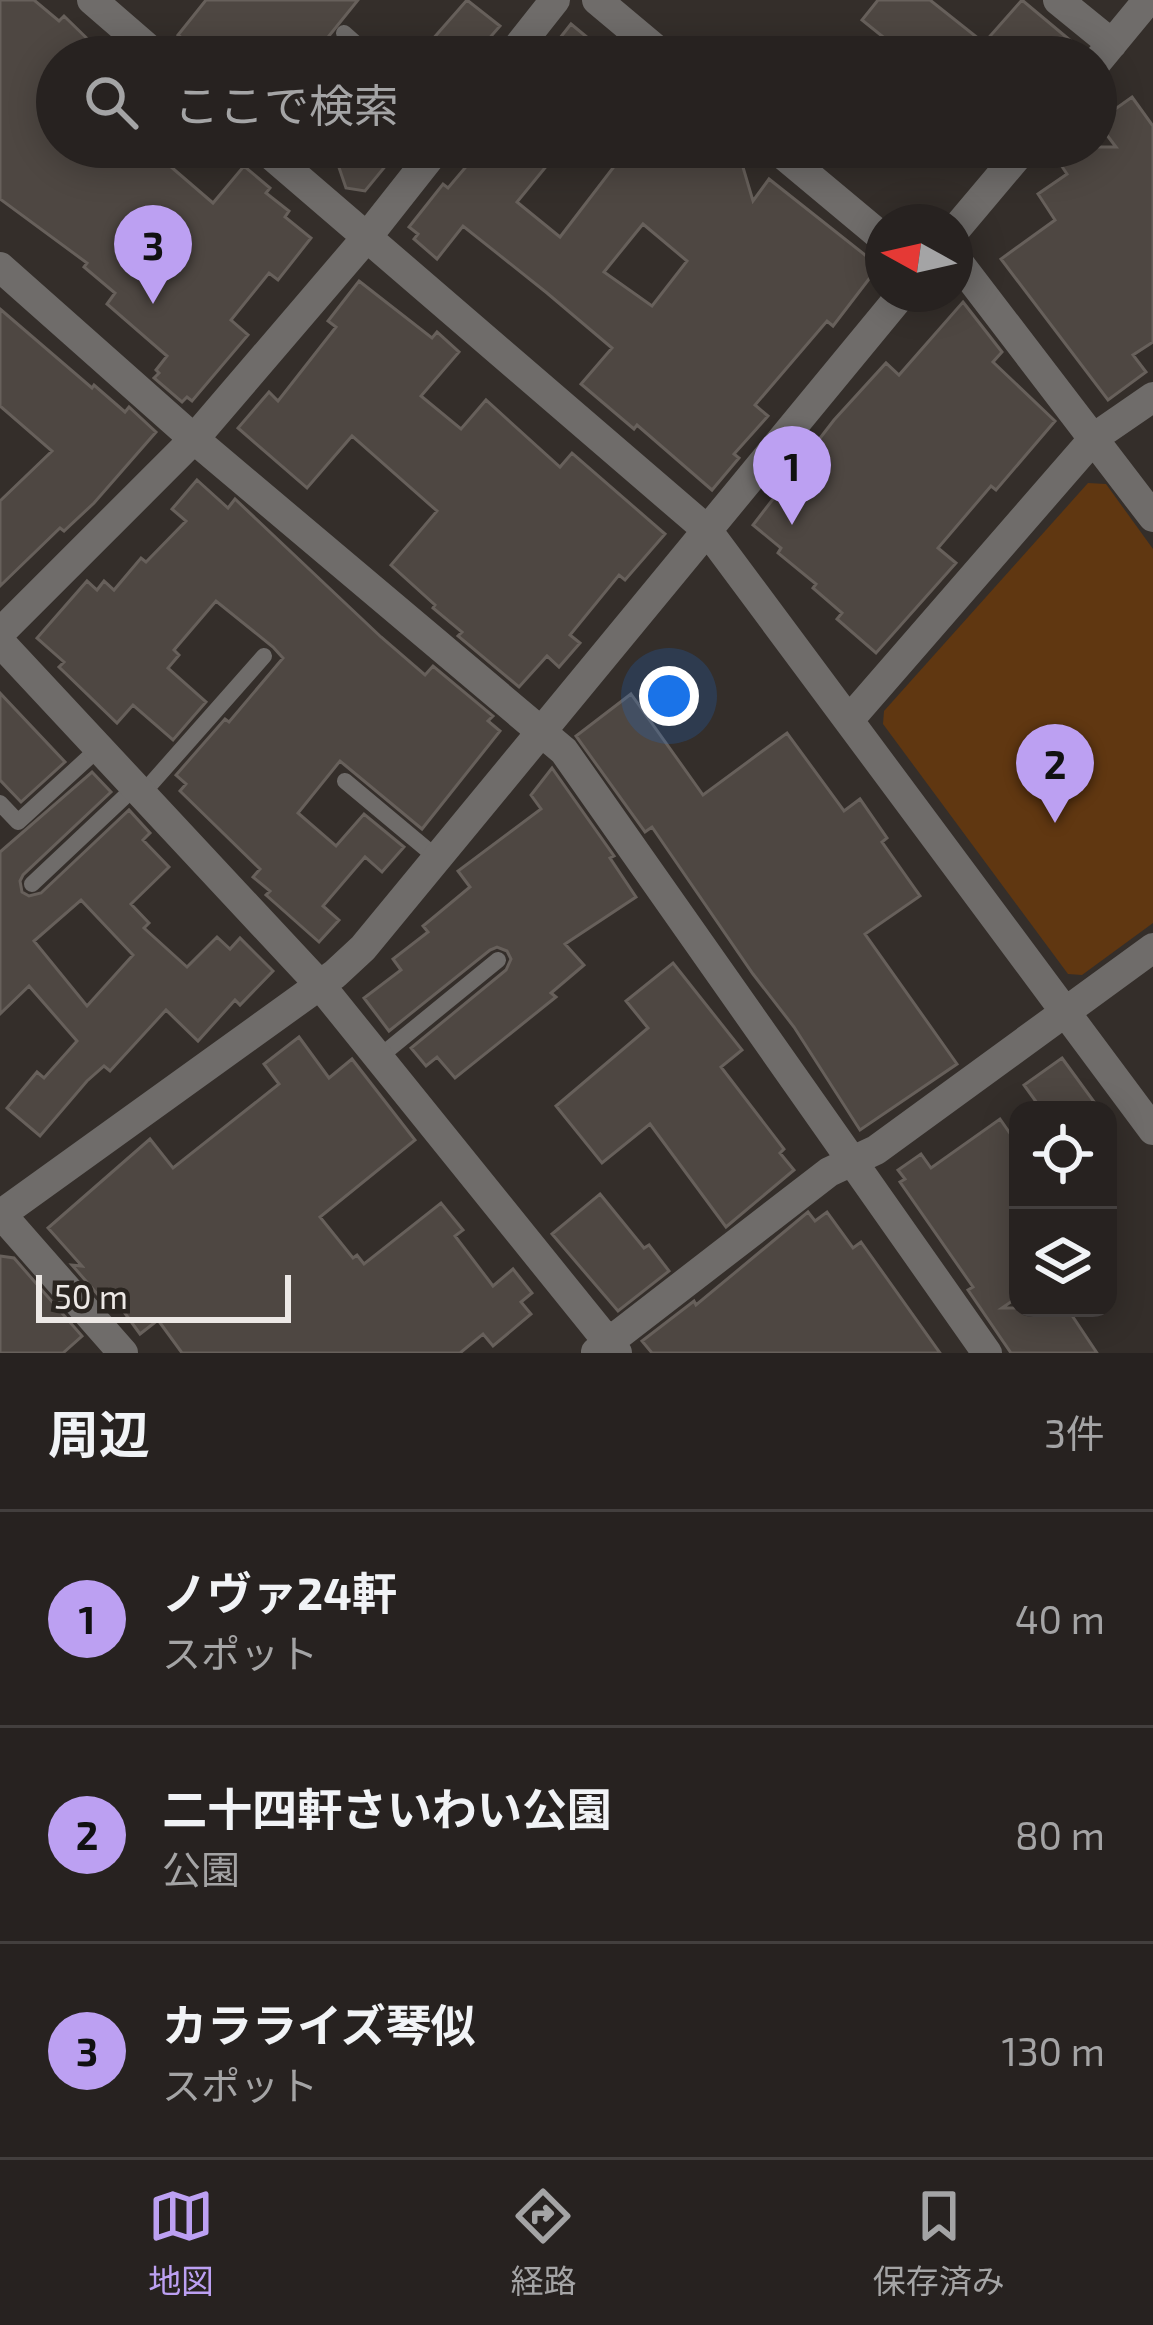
<!DOCTYPE html>
<html lang="ja">
<meta charset="utf-8">
<style>
:root{--surface:#272220;--page:#332f2d;--text:#f1f3f6;--muted:#a4a4a5;--line:#433f3e;--accent:#bca0f2}
body{margin:0;font-family:"Exo 2","Noto Sans JP",sans-serif;background:var(--page);color:var(--text)}
.controls{position:absolute;right:36px;bottom:36px;display:grid;overflow:hidden;border-radius:24px;box-shadow:0 6px 30px #0003}
.controls button{width:108px;height:108px;display:grid;place-items:center;padding:0;border:0;border-bottom:3px solid var(--line);background:var(--surface);color:var(--text);font:60px sans-serif}
.compass{position:absolute;left:865px;top:204px;width:108px;height:108px;border-radius:50%;background:var(--surface);box-shadow:0 6px 30px #0003;rotate:278deg}
.scale{position:absolute;left:36px;bottom:30px;width:255px;box-sizing:border-box;padding-left:12px;border:6px solid #ece8e5;border-top:0;font-size:33px;line-height:42px;white-space:nowrap;color:#ece8e5;-webkit-text-stroke:9px #2a2520;paint-order:stroke}
.you{position:absolute;left:669px;top:696px;width:42px;height:42px;margin:-30px;border:9px solid #fff;border-radius:50%;background:#1a73e8;box-shadow:0 0 0 18px #1a73e833}
.badge{display:grid;place-items:center;width:78px;height:78px;border-radius:50%;background:var(--accent);color:#111;font-size:39px;font-weight:700}
.pin{position:absolute;translate:-50% -99px;filter:drop-shadow(0 3px 6px #0008)}
.pin::after{content:'';position:absolute;top:63px;width:42px;height:36px;background:inherit;clip-path:polygon(0 0,100% 0,50% 100%)}
.list{margin:0;padding:0;list-style:none}
h2{display:flex;justify-content:space-between;align-items:center;height:156px;margin:0;padding:0 48px;font-size:51px}
h2 small{font-size:39px;font-weight:400;color:var(--muted)}
.list li{display:grid;grid-template-columns:78px 1fr auto;gap:36px;align-items:center;box-sizing:border-box;height:216px;padding:0 48px;border-top:3px solid var(--line)}
.list b{display:block;font-size:45px;white-space:nowrap}
.list p{margin:0;font-size:39px;white-space:nowrap;color:var(--muted)}
.list em{font-size:39px;font-style:normal;color:var(--muted)}
.icon{flex:none;width:66px;height:66px;fill:none;stroke:currentColor;stroke-width:2;stroke-linecap:round;stroke-linejoin:round}
.map{position:relative;flex:none;width:1153px;height:1353px;overflow:hidden}
.search{position:absolute;background:var(--surface);box-shadow:0 6px 30px #0003;left:36px;right:36px;top:36px;height:132px;display:flex;align-items:center;gap:30px;box-sizing:border-box;padding:0 42px;border-radius:66px;color:var(--muted);font-size:45px}
.sheet{height:804px;background:var(--surface)}
nav{display:flex;justify-content:space-around;align-items:center;box-sizing:border-box;height:168px;border-top:3px solid var(--line);background:var(--surface);font-size:33px;color:var(--muted)}
nav a{display:grid;justify-items:center;gap:6px}
nav .on{color:var(--accent)}
.map>svg:first-child{display:block}
</style>
<div class="map">
<svg width="1153" height="1353" viewBox="0 0 1153 1353">
<rect width="100%" height="100%" fill="#342e2a"/>
<path fill="#603711" d="M1088 483 1106 484 1153 549V923L1082 975 1068 974 883 724 884 711Z"/>
<path fill="#4e4742" stroke="#67605b" stroke-width="3" fill-rule="evenodd" d="M0 0H34L59 21 64 16 106 57H57V147H148L213 203 244 166 270 188 266 193 289 211 285 217 311 238 278 280 269 273 231 320 248 335 192 401 187 397 182 402 154 378 159 373 156 370 167 356 107 304 115 293 84 267 87 263 0 199Z
M206 0H358L312 57H206L178 35Z
M467 0 500 26 473 57H417Z
M878 0H930L984 43 1022 0 1071 41 1058 57H908L862 20Z
M571 24 611 57H545Z
M1132 97 1153 126V342L1133 355 1146 372 1108 400 1001 259 1055 220 1038 194 1067 174 1049 147H1116L1097 122Z
M332 147H401L365 191 346 188Z
M503 147H562L517 202 560 237 629 147H737L753 201 769 179 879 266 833 326 827 321 755 405 768 416 734 454 739 458 712 490 637 425 634 429 581 384 612 348 547 293 463 226 437 259 414 239 418 234 409 227 443 184 448 188 481 149 493 158ZM643 224 687 261 652 306 604 272Z
M359 281 432 338 437 332 459 352 421 396 461 429 486 400 560 467 572 453 665 534 625 580 619 575 570 635 580 643 559 667 547 656 519 687 458 636 462 632 433 608 435 605 391 565 437 511 352 436 307 488 238 428 269 392 278 401 336 327 328 321Z
M963 302 1002 352 993 362 1055 421 996 490 991 486 938 548 956 563 876 653 837 619 842 613 813 588 816 584 778 553 781 548 753 525 834 420 886 363 899 375Z
M0 309 92 388 94 385 125 412 129 407 156 432 94 503 64 531 60 528 0 586V501L52 451 0 406Z
M197 480 228 508 235 499 381 637 425 675 433 666 493 716 488 721 500 731 422 829 340 761 298 813 336 846 364 814 404 847 382 872 365 857 323 906 339 920 319 942 266 895 270 891 253 877 260 869 180 791 186 784 176 775 225 719 229 722 283 658 273 647 216 601 174 650 179 655 168 668 206 702 173 740 133 705 117 723 59 667 64 662 37 638 87 581 97 590 104 581 114 590 141 558 146 562 186 521 172 509Z
M0 693 65 762 21 802 0 780Z
M631 694 703 795 787 733 844 811 860 799 887 838 882 842 920 896 865 934 957 1064 860 1130 794 1027 753 974 652 827 645 832 576 736Z
M552 768 614 856 610 858 636 897 565 944 584 965 551 993 556 997 455 1078 437 1057 426 1066 411 1048 506 970 511 959 507 951 497 947 490 950 389 1031 364 998 401 970 393 959 428 932 423 926 470 887 458 871 541 809 531 795Z
M92 772 111 792 23 875 20 881 22 892 29 896 41 893 129 810 150 833 143 840 169 867 131 904 149 923 144 928 187 967 217 937 230 949 240 938 273 971 240 1005 235 1000 198 1041 166 1010 110 1071 104 1066 87 1081 40 1136 7 1108 37 1072 44 1078 77 1041 29 986 0 1014V852ZM81 900 133 955 87 1006 34 941Z
M673 963 742 1050 721 1067 784 1149 780 1153 794 1170 726 1227 650 1124 602 1163 556 1106 648 1028 626 1001Z
M299 1037 329 1078 352 1059 415 1140 320 1217 353 1258 357 1255 364 1264 441 1203 463 1230 455 1236 493 1286 513 1269 532 1293 521 1302 531 1314 493 1346 483 1334 460 1353H182L158 1320 140 1334 119 1305 112 1311 72 1265 82 1266 48 1228 150 1139 173 1168 279 1084 264 1064Z
M1062 1058 1100 1110H1042L1024 1085Z
M1000 1119 1018 1145V1297L1002 1308H1067L1097 1353H1011L968 1290 973 1287 900 1182 905 1179 898 1170 921 1154 931 1168Z
M600 1194 644 1248 649 1245 669 1271 618 1311 552 1234Z
M808 1212 815 1221 827 1212 853 1248 861 1242 940 1353H652L642 1341 694 1301 696 1305Z
M0 1256 14 1258 82 1336 63 1353H0Z"/>
<g fill="none" stroke-linecap="round" stroke-linejoin="round">
<path stroke="#6f6c6a" stroke-width="16" d="M344 33 371 57
M345 781 436 857
M142 794 264 656
M0 803 18 822 99 748
M32 884 135 787
M378 1058 498 960"/>
<path stroke="#6f6c6a" stroke-width="30" d="M92 0 158 57
M597 0 665 57
M1058 0 1112 44
M510 57 555 0
M1096 63 1148 0
M262 147 707 530 1153 1130
M774 147 883 238
M955 230 1025 147
M955 258 1153 517
M0 267 194 439 564 751 987 1353
M0 633 194 439 367 237 438 147
M0 642 320 985 617 1353
M849 720 1095 437 1153 397
M0 1213 123 1353
M0 1215 335 974 363 948 902 294
M596 1352 829 1172 876 1150 1153 948"/>
</g>
</svg>
<div class="controls">
<button><svg class="icon" aria-label="locate" viewBox="0 0 24 24"><circle cx="12" cy="12" r="6"/><path d="M12 2v4M12 18v4M2 12h4M18 12h4"/></svg></button>
<button><svg class="icon" aria-label="layers" viewBox="0 0 24 24"><path d="M12 4l9 5-9 5-9-5zM3 14l9 5 9-5"/></svg></button>
</div>
<svg class="compass" viewBox="-18 -18 36 36"><path d="M0-13l5 13h-10z" fill="#e53935"/><path d="M0 13l5-13h-10z" fill="#a4a4a5"/></svg>
<div class="scale">50 m</div>
<div class="you"></div>
<div class="pin badge" style="left:792px;top:525px">1</div>
<div class="pin badge" style="left:1055px;top:823px">2</div>
<div class="pin badge" style="left:153px;top:304px">3</div>
<div class="search"><svg class="icon" aria-label="search" viewBox="0 0 24 24"><circle cx="10" cy="10" r="6"/><path d="M15 15l6 6"/></svg>ここで検索</div>
</div>
<section class="sheet">
<h2>周辺<small>3件</small></h2>
<ul class="list">
<li><span class="badge">1</span><div><b>ノヴァ24軒</b><p>スポット</p></div><em>40 m</em></li>
<li><span class="badge">2</span><div><b>二十四軒さいわい公園</b><p>公園</p></div><em>80 m</em></li>
<li><span class="badge">3</span><div><b>カラライズ琴似</b><p>スポット</p></div><em>130 m</em></li>
</ul>
</section>
<nav>
<a class="on"><svg class="icon" aria-label="map" viewBox="0 0 24 24"><path d="M3 6l6-2 6 2 6-2v14l-6 2-6-2-6 2zM9 4v14M15 6v14"/></svg>地図</a>
<a><svg class="icon" aria-label="directions" viewBox="0 0 24 24"><path d="M12 3l9 9-9 9-9-9zM9 14v-3h6M13 9l2 2-2 2"/></svg>経路</a>
<a><svg class="icon" aria-label="saved" viewBox="0 0 24 24"><path d="M7 4h10v16l-5-4-5 4z"/></svg>保存済み</a>
</nav>
